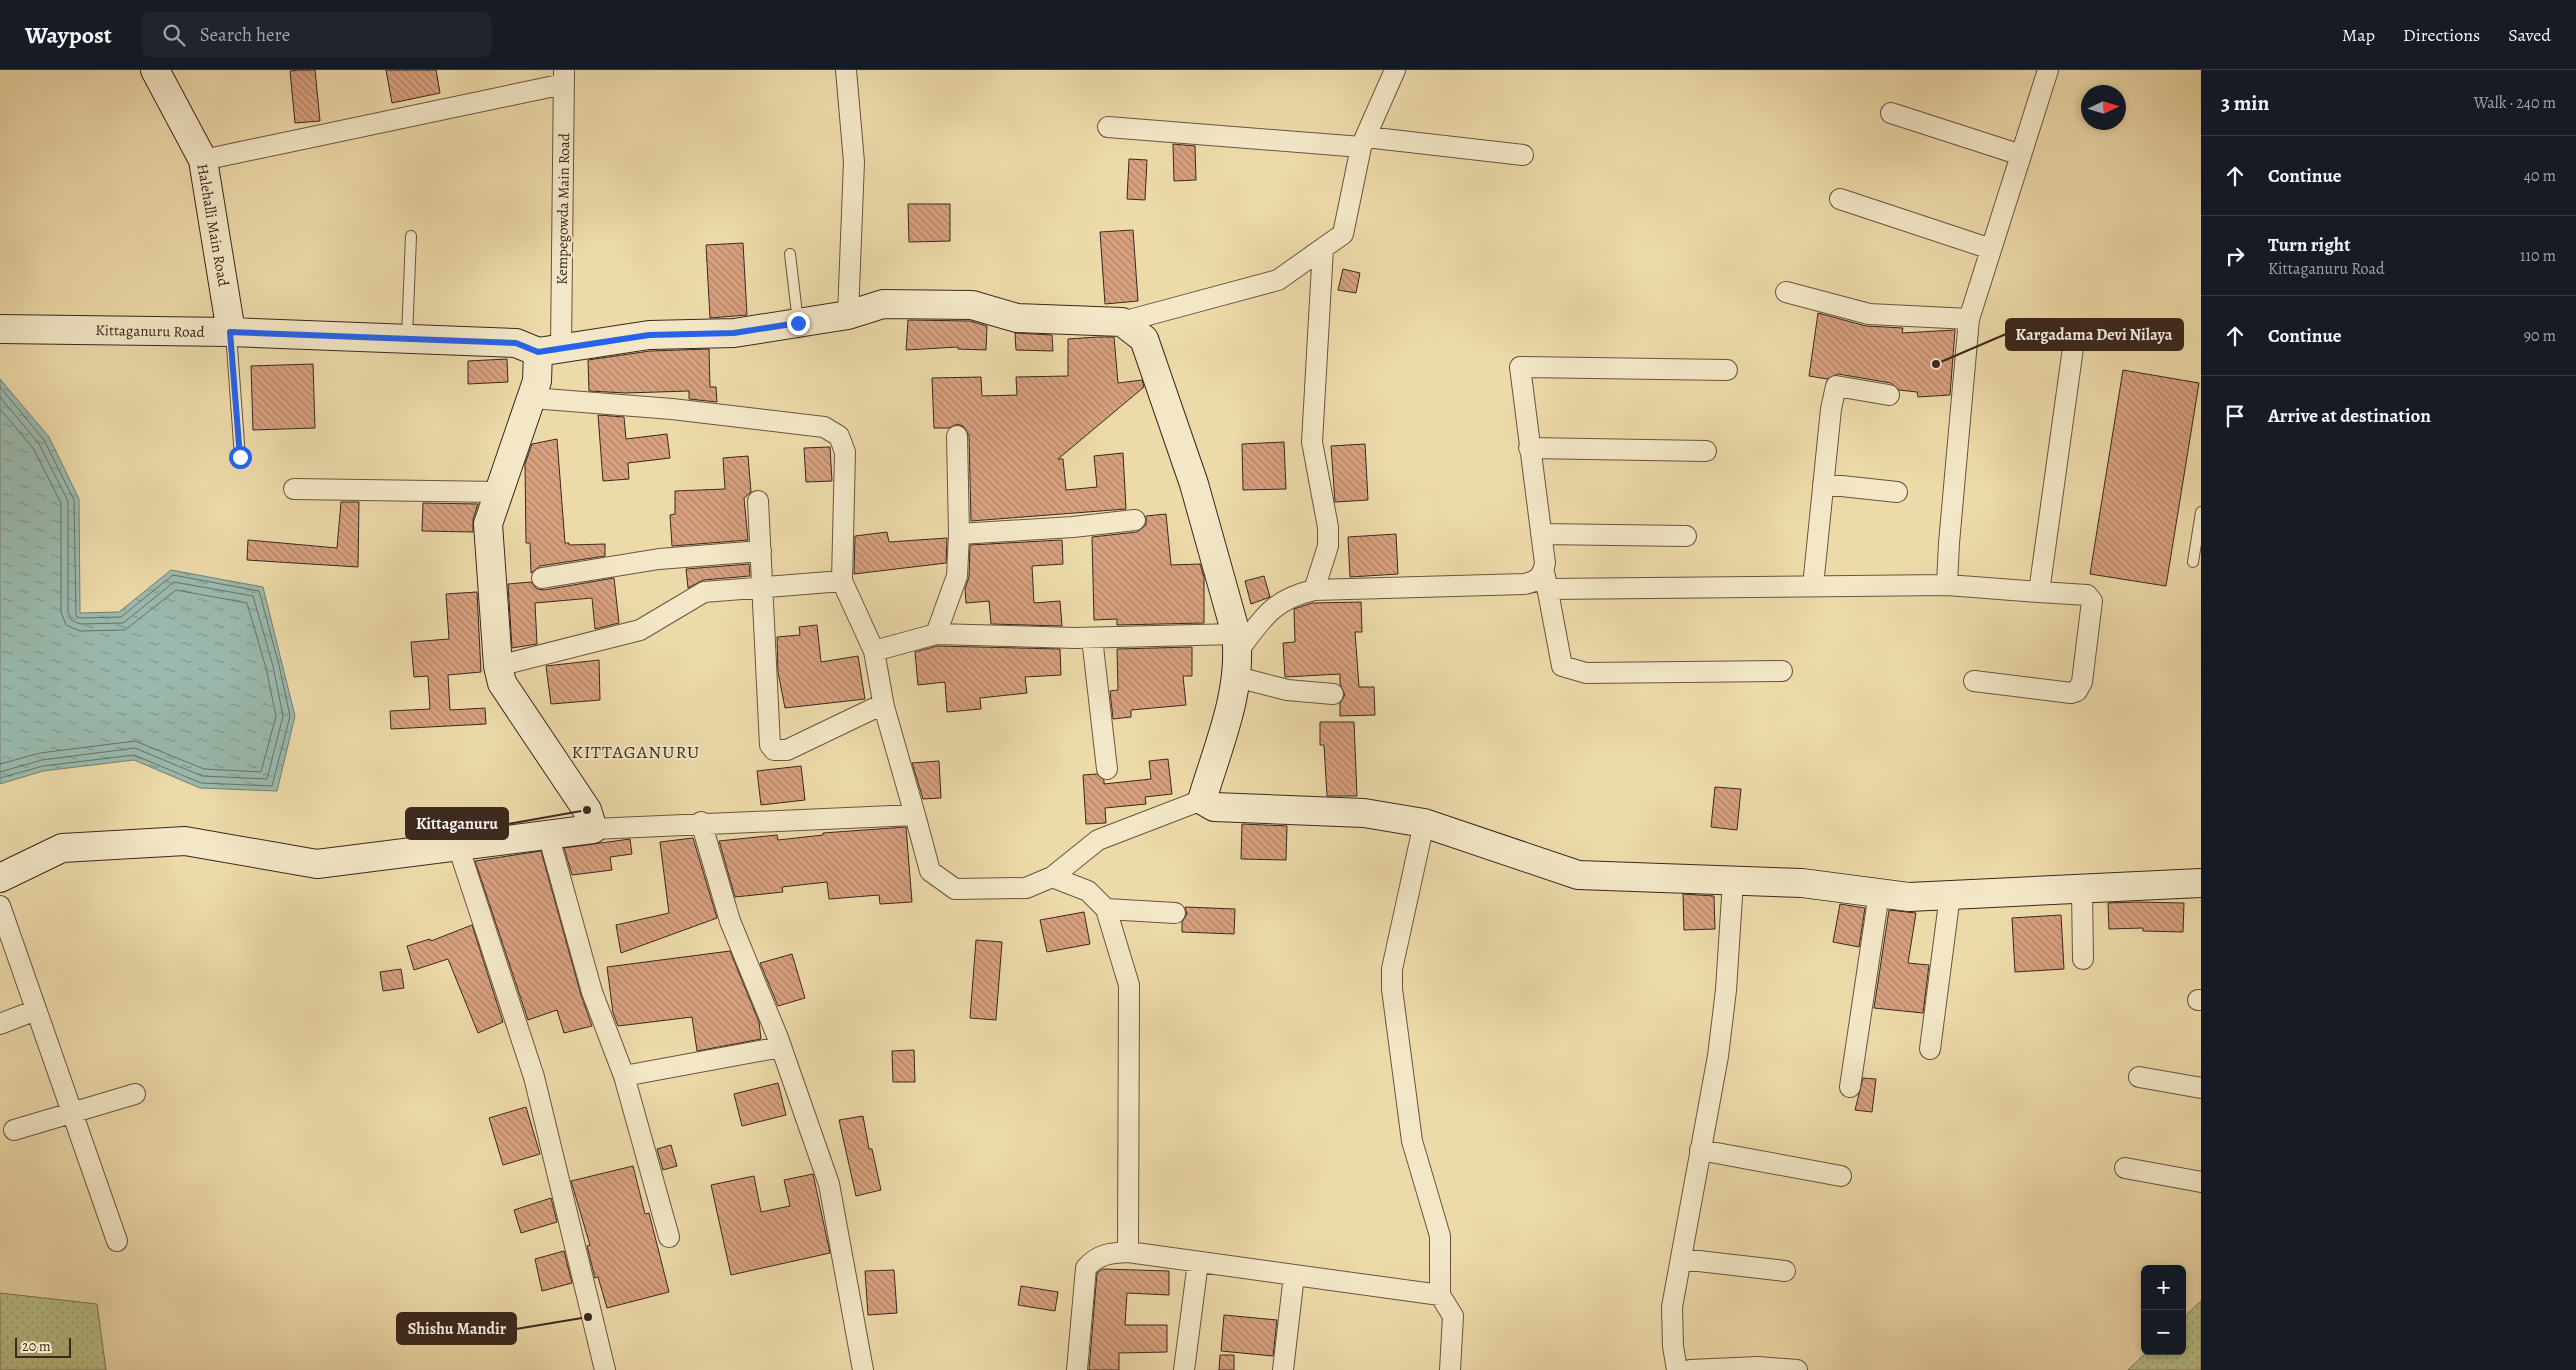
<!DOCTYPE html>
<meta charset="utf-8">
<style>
:root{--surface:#171b24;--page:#20242c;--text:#f1f3f6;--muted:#9ea1a6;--line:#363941}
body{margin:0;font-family:Alegreya,serif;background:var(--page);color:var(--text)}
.controls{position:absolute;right:15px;bottom:15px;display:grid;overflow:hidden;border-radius:8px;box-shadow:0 2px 8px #0003}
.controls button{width:45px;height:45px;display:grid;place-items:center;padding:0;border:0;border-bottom:1px solid var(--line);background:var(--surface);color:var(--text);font:25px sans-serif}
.compass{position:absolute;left:2081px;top:15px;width:45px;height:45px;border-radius:50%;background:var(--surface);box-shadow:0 2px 8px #0003;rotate:86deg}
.scale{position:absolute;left:15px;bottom:12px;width:56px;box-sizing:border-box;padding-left:5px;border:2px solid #3b271e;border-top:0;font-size:14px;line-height:18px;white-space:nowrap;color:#3b271e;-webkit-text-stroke:4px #f3e7c7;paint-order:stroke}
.stop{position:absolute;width:15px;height:15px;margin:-11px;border:4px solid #2563eb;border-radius:50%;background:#fff}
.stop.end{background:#2563eb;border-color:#fff;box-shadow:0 1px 5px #0008}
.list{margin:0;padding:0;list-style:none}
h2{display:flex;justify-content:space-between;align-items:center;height:65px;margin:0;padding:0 20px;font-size:21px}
h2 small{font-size:16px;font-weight:400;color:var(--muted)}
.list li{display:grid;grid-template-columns:32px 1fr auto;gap:15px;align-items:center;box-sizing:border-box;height:80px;padding:0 20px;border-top:1px solid var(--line)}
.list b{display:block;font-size:19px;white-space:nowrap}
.list p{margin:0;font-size:16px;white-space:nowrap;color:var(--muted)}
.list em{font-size:16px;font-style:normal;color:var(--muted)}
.icon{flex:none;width:28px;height:28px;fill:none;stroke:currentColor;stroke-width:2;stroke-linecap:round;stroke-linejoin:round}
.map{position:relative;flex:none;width:2201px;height:1300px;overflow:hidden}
header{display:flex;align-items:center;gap:30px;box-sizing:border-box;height:70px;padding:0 25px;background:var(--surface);border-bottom:1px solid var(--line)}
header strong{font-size:24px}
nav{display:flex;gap:28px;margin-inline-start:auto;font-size:18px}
.search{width:350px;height:45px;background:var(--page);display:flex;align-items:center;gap:12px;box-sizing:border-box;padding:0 18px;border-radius:8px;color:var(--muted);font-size:19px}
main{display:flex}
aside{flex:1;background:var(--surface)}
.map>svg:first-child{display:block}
</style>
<header>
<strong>Waypost</strong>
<div class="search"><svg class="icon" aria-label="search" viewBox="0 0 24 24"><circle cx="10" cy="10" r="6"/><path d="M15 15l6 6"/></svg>Search here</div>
<nav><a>Map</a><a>Directions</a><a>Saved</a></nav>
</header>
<main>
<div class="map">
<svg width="2201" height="1300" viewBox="0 0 2201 1300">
<defs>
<pattern id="grass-dots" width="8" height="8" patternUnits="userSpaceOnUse" patternTransform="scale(1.25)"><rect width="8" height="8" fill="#b8c088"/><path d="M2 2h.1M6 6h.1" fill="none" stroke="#979c6f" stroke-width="1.8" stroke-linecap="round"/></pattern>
<pattern id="water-ripples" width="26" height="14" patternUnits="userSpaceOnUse" patternTransform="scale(1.25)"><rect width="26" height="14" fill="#9abaae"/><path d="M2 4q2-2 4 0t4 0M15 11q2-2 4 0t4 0" fill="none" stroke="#7f978d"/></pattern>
<pattern id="building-back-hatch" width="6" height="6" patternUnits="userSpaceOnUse" patternTransform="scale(1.25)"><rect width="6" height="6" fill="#d8a17f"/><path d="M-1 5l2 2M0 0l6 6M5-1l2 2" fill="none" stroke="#b08367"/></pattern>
</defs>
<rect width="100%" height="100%" fill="#eddaa9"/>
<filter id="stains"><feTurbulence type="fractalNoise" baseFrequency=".004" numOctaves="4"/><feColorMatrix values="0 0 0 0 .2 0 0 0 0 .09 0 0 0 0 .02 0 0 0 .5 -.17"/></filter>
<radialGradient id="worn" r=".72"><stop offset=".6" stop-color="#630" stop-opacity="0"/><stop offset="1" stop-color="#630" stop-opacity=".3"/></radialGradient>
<path fill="url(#grass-dots)" stroke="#7a7453" d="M0 1223 97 1234 106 1300H0Z
M2201 1231V1300H2128L2148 1281H2182V1249Z"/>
<path fill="url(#water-ripples)" stroke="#747f74" d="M0 309 49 367 79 429 80 543 119 542 171 500 263 517 295 646 277 721 200 718 134 690 43 701 0 714Z"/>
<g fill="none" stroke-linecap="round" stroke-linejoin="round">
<path stroke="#6a7066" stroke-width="1" d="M0 317 44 370 74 430 76 546 80 548 121 547 173 505 259 521 279 595 290 646 272 716 201 713 134 685 43 696 0 708
M0 327 39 374 68 431V542L71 550 80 554 123 553 174 512 253 526 273 596 283 646 267 709 202 706 135 678 42 690 0 702
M0 339 33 378 61 433V542L66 555 80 561 125 560 176 520 247 533 266 598 276 646 261 702 204 699 135 671 40 683 0 694"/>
</g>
<path fill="url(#building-back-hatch)" stroke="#3b271e" d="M300 0H315L320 51 295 53 290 1Z
M386 0H436L440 23 392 33Z
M1173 74 1195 76 1196 110 1174 111Z
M1129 89 1147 90 1145 130 1127 129Z
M908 134H950V171L909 172Z
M1133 160 1138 231 1105 234 1100 162Z
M743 173 747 245 710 248 706 175Z
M1343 199 1360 203 1356 223 1338 220Z
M1818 243 1866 256 1903 258 1902 263 1955 260 1950 325 1918 327 1917 322 1899 320 1891 313 1838 304 1827 309 1809 306Z
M908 250 970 251 987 256 986 280 958 279V277L906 280Z
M1015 263 1052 265 1053 281 1016 280Z
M1098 267H1114L1118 313 1142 310 1144 317 1058 389H1063L1066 420 1097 417 1094 386 1123 383 1126 439 971 451 969 365 963 356 957 354 949 358H934L932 308 981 307 982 326 1017 325 1016 307 1068 306V269Z
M709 279 710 317H716L717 332 689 329V321L626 323 589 321 588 290 650 281Z
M507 289 508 312 468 314V291Z
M313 294 315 358 253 360 251 296Z
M2123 300 2199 313 2166 516 2090 504Z
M598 345 624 347 626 369 667 364 670 388 628 393 629 409 603 411Z
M557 369 565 473H569V475L605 474V486L540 496 531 503 530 473H526L525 394 532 374Z
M1284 372 1286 419 1243 420 1242 374Z
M1365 374 1368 430 1335 432 1331 376Z
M830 377 832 411 806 412 804 378Z
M748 386 751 422 744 428 748 470 672 476 670 445 675 444V421L725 419 723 388Z
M341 432H359L358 497 247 490 248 470 337 478Z
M423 433 478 434 473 449V462L422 461Z
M1166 444 1171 495 1200 494 1204 507V553L1117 555V549L1094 550 1092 467 1137 462 1146 455V446Z
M887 462 889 472 947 468 946 493 854 504 855 466Z
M1396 464 1398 504 1350 507 1348 467Z
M1062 470 1063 494 1032 496 1034 533 1060 531 1062 556 991 554 989 531 966 533 965 519 969 507 970 475Z
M749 494 750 506 703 510 688 518 686 499Z
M1264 506 1270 527 1251 534 1245 511Z
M614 508 619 553 595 559 592 528 535 533 537 574 512 578 508 514 531 512 537 519 544 520Z
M477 522 481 602 448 605 450 640 485 638 486 654 391 659 390 641 430 639 428 606 414 607 411 572 449 569 446 524Z
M1361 532 1362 562H1355L1359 617H1374L1375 645 1340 646V633L1345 625 1340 614V604L1285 607 1283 573 1295 572 1294 539 1312 533Z
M817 555 821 592 858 586 865 629 785 638 778 602 777 567 800 565 799 557Z
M937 576 1060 579 1061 605 1025 607 1027 623 980 628 981 639 947 642 945 612 918 615 915 582Z
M1192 577V606H1183L1186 635 1131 640V647L1113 649 1110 621 1118 620 1117 579Z
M599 590 600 630 551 634 546 596Z
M1320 652H1354L1357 726H1327L1324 675H1320Z
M1168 689 1172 724 1145 727 1146 734 1105 738 1106 753 1086 754 1083 705 1097 704 1104 710V714L1151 709 1149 691Z
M939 691 941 728 923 729 912 693Z
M801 696 805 730 761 735 757 701Z
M1715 717 1741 719 1737 760 1711 757Z
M1242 754 1287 756 1286 790 1241 789Z
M906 757 912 832 880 834 879 825 829 829 827 812 782 817 783 822 735 827 719 771 777 765 778 770 823 765V763Z
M693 768 717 848 621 883 616 855 669 843 660 772Z
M630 769 632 784 610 787 612 800 572 805 564 778Z
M541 781 581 925 592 956 564 963 557 940 528 950 475 791Z
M1683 824 1714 826 1715 859 1684 860Z
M2136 832 2184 833 2183 862 2143 861V858L2109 859 2108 833Z
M1840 834 1865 838 1859 877 1833 872Z
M1185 837 1235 839 1234 864 1182 862V852L1187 844Z
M1889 840 1916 843 1908 893 1929 895 1923 943 1874 938Z
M1084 842 1090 874 1047 882 1040 850Z
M2061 845 2064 899 2015 902 2012 848Z
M472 855 503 952 478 963 448 889 414 900 407 876 430 869 431 871Z
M976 870 1002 872 996 950 970 948Z
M730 881 759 952 761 969 697 981 692 947 618 956 613 943 607 897Z
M792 884 805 928 778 936 760 893Z
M401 899 404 918 383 921 380 902Z
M914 980 915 1012H893L892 981Z
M1863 1008 1876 1009 1872 1042 1855 1040Z
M778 1013 786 1045 742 1056 734 1024Z
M526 1037 540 1084 503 1095 489 1048Z
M863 1046 869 1079H872L881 1120 856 1126 839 1050Z
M671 1075 677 1096 663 1100 657 1079Z
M633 1096 645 1144 649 1143 669 1222 607 1238 598 1207 595 1208 587 1176 590 1175 571 1111Z
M813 1104 830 1183 731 1205 711 1115 754 1106 761 1142 790 1136 784 1110Z
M551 1128 557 1152 521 1163 514 1140Z
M564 1181 572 1213 542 1221 535 1189Z
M1103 1199 1169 1201V1225L1127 1223 1125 1255H1167V1282L1119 1283V1300H1089L1097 1203Z
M894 1200 897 1243 868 1245 865 1201Z
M1021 1216 1058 1222 1055 1241 1018 1235Z
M1224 1245 1277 1250 1273 1286 1221 1281Z
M1220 1285H1234V1300H1219Z"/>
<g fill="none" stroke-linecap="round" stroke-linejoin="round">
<g stroke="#685441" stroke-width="12">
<path id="lane" d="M790 184 798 252
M231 263 240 387
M407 268 411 166
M2193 492 2201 442"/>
</g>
<g stroke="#685441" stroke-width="22">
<path id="street" d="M846 0 854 92 848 245
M1891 43 2021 85
M1108 57 1361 77
M1366 67 1523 85
M203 90 564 14
M1840 129 1991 179
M1786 222 1869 244 1969 249
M1122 252 1278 210 1343 164 1361 77 1395 0
M561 277 564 2
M532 328 672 339 824 357 839 366 845 382 842 511 874 581 884 637 915 745
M1529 378 1706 381
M1823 414 1897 422
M294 419 499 422
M758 431 770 675 774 680H787L883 634
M959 464 1073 457 1135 450
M1541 464 1686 466
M1545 506 1562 596 1586 603 1782 601
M542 508 659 489 761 481
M1947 515 2039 522 2073 278
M1813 516 1831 339 1836 316 1889 325
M1547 519 1947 515 1949 473 1969 249 2048 0
M1314 520 1328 476V457L1312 372 1323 178
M936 564 957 506 959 464 957 366
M1092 568 1107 699
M874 581 936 564 1075 568 1236 564
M1238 581C1263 548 1272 530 1314 520L1524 514C1537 512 1543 506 1545 493L1520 297 1727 300
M498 596 640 560 704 522 842 511
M1237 607 1287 620 1333 624
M1974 611 2071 623 2077 621 2082 612 2092 531 2087 525 2039 522
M701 752 730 851 778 968 829 1114 863 1300
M1424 753 1392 899V919L1412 1071 1440 1166V1225
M593 759 915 745 930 801 955 819 1026 818 1052 807 1098 770 1202 730
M548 764 592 922 624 1006 669 1167
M458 776 534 1007 605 1300
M1052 807 1088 821 1106 839 1129 915 1128 1182 1440 1225 1453 1246 1450 1300
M2082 819 2083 889
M0 836 117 1171
M1106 839 1175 843
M2198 930H2201
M0 954 36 940
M1930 979 1950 825
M624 1006 781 977
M2139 1007 2201 1018
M1850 1017 1879 823
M14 1060 135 1024
M1700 1080 1841 1106
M2125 1098 2201 1112
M1681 1189 1785 1201
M1077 1300 1086 1198C1098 1184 1110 1183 1128 1182
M1184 1300 1198 1192
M1283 1300 1294 1205
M1677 1300 1673 1276 1672 1237 1718 986 1726 920 1733 811
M1690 1300 1758 1297 1797 1300"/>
</g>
<g stroke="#3b271e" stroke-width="30">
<path id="secondary" d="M155 0 203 90 231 262
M0 259 231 262 516 273 538 282
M538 282 649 265 734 263 848 245 883 234 972 235 1017 248 1122 252 1144 269 1194 414 1236 564C1243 621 1218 676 1202 730L1214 737 1364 743 1424 753 1578 805 1802 813 1909 827 2201 813
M0 808 62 778 185 771 317 794 593 759 587 740 502 613 498 596 488 454 537 311 538 282"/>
</g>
<use href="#lane" stroke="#f3e7c7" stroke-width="10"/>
<use href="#street" stroke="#f3e7c7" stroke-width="20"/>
<use href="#secondary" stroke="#f3e7c7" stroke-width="28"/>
</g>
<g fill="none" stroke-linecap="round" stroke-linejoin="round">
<path stroke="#2563eb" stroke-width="6" d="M240 387 230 262 516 273 538 282 649 265 734 263 798 253"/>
</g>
<g text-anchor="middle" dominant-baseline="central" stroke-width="4" stroke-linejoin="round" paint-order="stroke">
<g font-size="15" fill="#3b271e" stroke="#f3e7c7">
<text transform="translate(563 139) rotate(-89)">Kempegowda Main Road</text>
<text transform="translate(213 155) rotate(80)">Halehalli Main Road</text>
<text transform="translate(150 261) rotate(1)">Kittaganuru Road</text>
</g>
<g font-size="18" letter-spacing="1" fill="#3b271e" stroke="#f3e7c7">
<text x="636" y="682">KITTAGANURU</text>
</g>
</g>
<path fill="none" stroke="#3b271e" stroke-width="2" d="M1936 294L2006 264M587 740L508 754M588 1247L516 1259"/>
<g fill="#3b271e" stroke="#f3e7c7" stroke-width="2">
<circle cx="1936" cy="294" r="5"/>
<circle cx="587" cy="740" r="5"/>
<circle cx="588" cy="1247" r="5"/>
</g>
<g fill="#3b271e" stroke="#3b271e" stroke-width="2">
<rect x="2006" y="249" width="177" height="31" rx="5"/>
<rect x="406" y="738" width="102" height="31" rx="5"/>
<rect x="397" y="1243" width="119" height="31" rx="5"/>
</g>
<g font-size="16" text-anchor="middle" font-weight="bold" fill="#fff">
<text x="2094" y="270">Kargadama Devi Nilaya</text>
<text x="457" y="759">Kittaganuru</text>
<text x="457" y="1264">Shishu Mandir</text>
</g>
<rect width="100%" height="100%" filter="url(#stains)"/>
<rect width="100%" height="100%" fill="url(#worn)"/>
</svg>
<div class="controls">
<button>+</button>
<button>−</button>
</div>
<svg class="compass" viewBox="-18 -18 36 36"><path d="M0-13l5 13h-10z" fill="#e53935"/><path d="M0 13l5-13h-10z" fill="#9ea1a6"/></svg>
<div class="scale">20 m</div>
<div class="stop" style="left:240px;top:387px"></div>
<div class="stop end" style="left:798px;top:253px"></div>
</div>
<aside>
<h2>3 min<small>Walk · 240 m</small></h2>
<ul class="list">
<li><svg class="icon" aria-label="ahead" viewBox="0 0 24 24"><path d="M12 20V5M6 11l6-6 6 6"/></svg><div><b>Continue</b></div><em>40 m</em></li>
<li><svg class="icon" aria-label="right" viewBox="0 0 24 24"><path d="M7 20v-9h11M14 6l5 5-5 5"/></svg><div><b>Turn right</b><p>Kittaganuru Road</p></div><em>110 m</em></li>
<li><svg class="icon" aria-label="ahead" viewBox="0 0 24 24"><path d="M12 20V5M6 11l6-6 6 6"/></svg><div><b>Continue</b></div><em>90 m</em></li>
<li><svg class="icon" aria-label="arrive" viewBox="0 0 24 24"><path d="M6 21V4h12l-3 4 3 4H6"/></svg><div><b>Arrive at destination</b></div></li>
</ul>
</aside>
</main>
